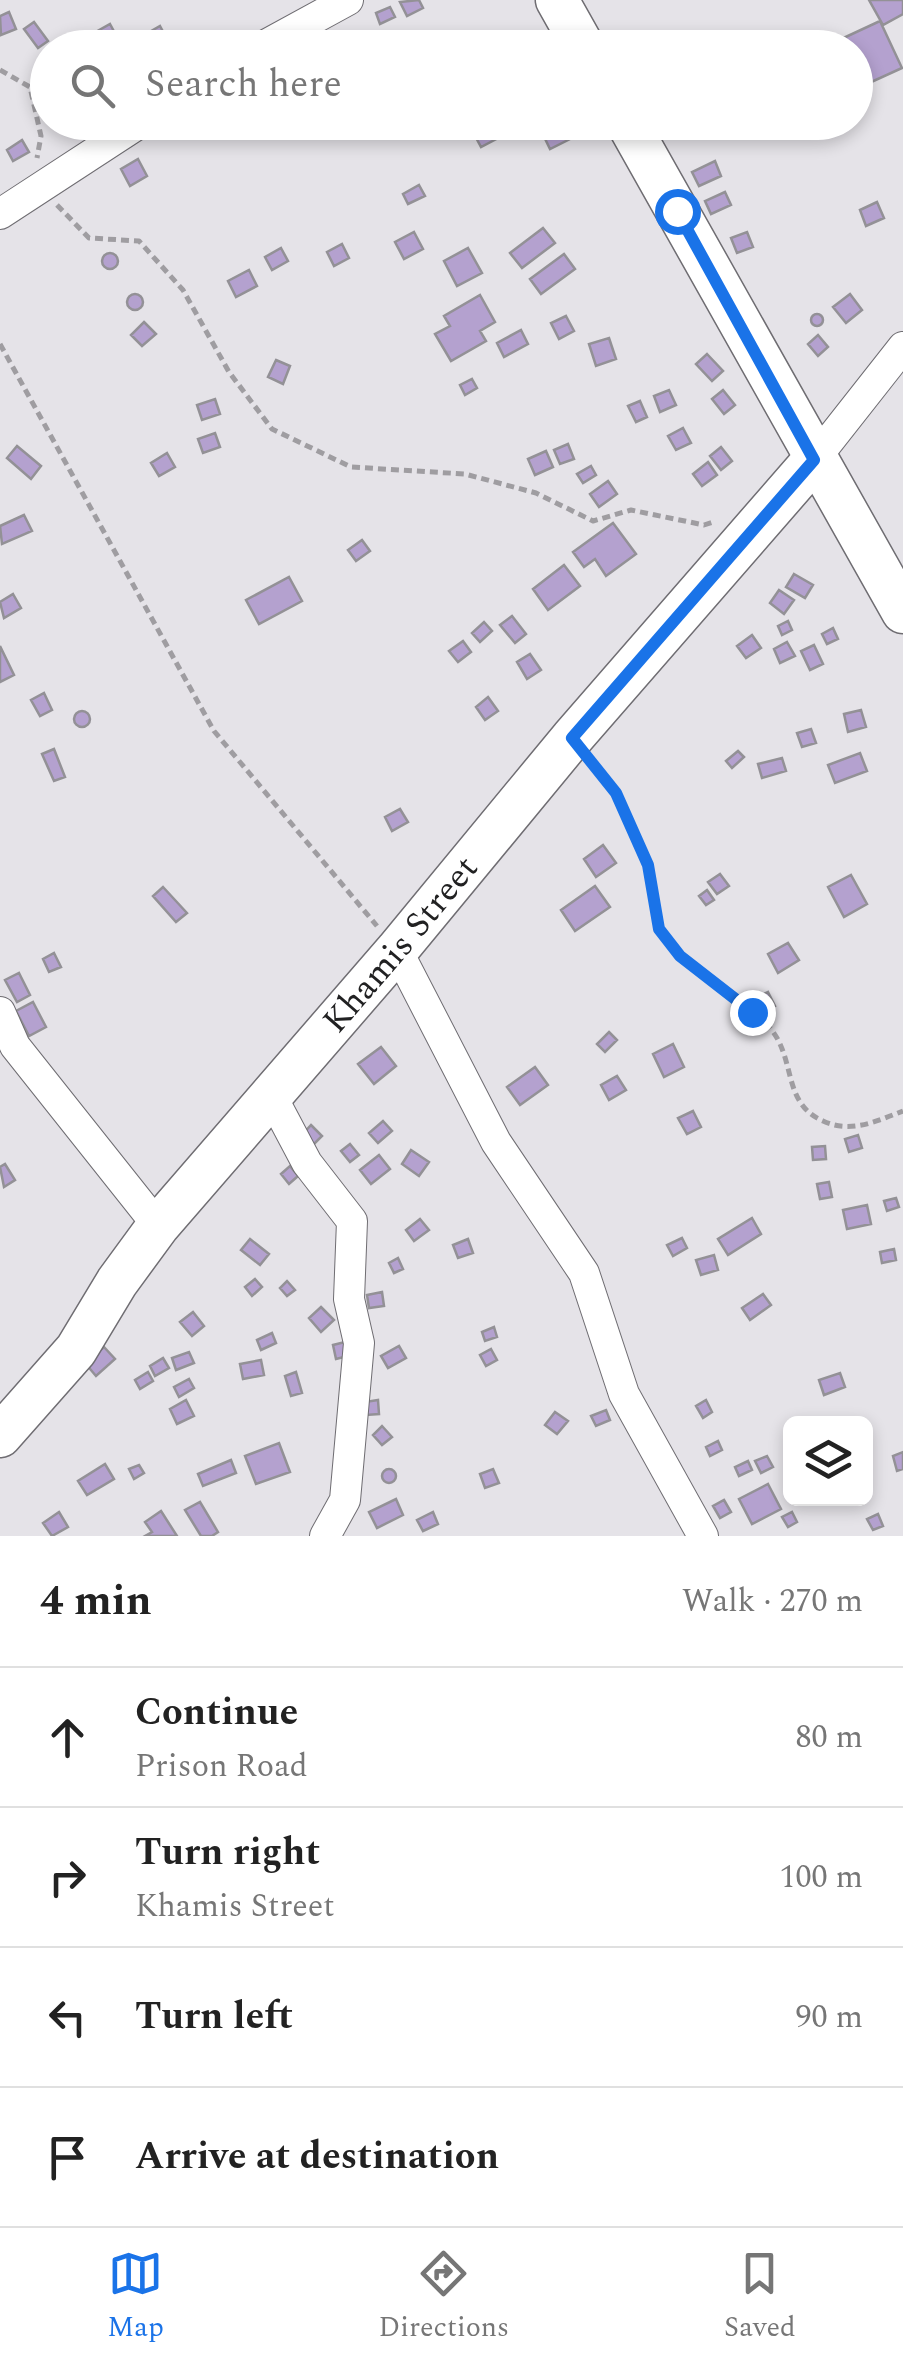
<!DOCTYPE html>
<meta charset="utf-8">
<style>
:root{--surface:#fff;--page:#f6f6f6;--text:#222;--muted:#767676;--line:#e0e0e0;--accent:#1a73e8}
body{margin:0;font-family:Spectral,serif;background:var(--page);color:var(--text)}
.controls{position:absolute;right:30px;bottom:30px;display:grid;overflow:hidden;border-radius:15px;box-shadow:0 5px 15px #0003}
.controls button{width:90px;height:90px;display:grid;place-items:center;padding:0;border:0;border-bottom:2px solid var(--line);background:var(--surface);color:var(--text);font:50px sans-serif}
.stop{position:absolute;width:30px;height:30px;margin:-22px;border:8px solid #1a73e8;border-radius:50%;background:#fff}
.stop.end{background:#1a73e8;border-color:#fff;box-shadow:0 2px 10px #0008}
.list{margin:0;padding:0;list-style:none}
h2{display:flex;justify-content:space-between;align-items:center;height:130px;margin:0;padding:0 40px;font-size:42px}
h2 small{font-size:32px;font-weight:400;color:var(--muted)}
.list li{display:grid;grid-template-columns:65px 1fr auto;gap:30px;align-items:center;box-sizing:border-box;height:140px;padding:0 40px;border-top:2px solid var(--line)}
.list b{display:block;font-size:38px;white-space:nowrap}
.list p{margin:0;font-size:32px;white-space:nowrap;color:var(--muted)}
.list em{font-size:32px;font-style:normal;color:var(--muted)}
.icon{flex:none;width:55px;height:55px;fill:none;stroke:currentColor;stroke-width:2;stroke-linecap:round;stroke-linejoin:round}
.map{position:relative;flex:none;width:903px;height:1536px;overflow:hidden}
.search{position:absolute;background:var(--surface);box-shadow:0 5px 15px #0003;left:30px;right:30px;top:30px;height:110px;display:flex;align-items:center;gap:25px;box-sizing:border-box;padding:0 35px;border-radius:55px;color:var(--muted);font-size:38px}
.sheet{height:690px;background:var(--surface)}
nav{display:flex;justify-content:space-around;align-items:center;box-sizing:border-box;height:140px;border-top:2px solid var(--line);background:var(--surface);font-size:28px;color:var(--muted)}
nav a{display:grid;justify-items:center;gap:5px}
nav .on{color:var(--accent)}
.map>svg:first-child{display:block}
</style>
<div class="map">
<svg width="903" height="1536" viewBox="0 0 903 1536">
<rect width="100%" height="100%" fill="#e5e3e8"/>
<path fill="#b4a1cf" stroke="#939196" stroke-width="2.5" d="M419 0 423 8 407 16 400 2Z
M869 0H903V14L883 25Z
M390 7 395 17 380 24 376 13Z
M9 12 16 29 1 35 0 16Z
M880 21 902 68 856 89V48H822Z
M34 22 48 41 38 48 24 29Z
M110 24 123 48H102L94 33Z
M160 26 168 41 153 48 146 34Z
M457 122 461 130 444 138 437 125Z
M482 122H495L502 136 481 147 471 128Z
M499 122H518L521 127 505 135Z
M537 122H561L570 139 550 149Z
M22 140 29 152 13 161 7 150Z
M138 159 147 176 130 186 121 169Z
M715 161 721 176 699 186 692 172Z
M419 185 425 196 408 204 403 194Z
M725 192 731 205 711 214 705 201Z
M877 202 884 218 866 226 860 210Z
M543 228 555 243 522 268 510 253Z
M414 232 423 249 404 259 395 242Z
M747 232 753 247 737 253 731 238Z
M342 244 349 258 334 266 327 252Z
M281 248 288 261 272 270 265 257Z
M468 248 482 273 457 286 444 261Z
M102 261a8 8 0 1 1 16 0a8 8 0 1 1-16 0Z
M564 254 575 269 541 294 530 279Z
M249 270 257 286 236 297 228 281Z
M850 294 862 310 846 323 833 307Z
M127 302a8 8 0 1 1 16 0a8 8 0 1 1-16 0Z
M480 295 495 322 480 331 486 341 451 361 435 334 450 326 444 316Z
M811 320a6 6 0 1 1 12 0a6 6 0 1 1-12 0Z
M566 316 574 331 559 339 551 323Z
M144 322 156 334 142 346 131 335Z
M521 330 528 344 504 357 497 343Z
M818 335 828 347 818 356 808 344Z
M609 338 616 359 596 366 589 344Z
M707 354 723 371 712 381 696 364Z
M276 360 290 366 283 384 268 377Z
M472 379 477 388 465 395 460 385Z
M669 390 676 405 660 412 654 396Z
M723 390 735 405 724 414 712 399Z
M215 399 220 414 202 420 197 405Z
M640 401 647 417 636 422 628 406Z
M683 428 691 443 676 450 668 436Z
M215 433 220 447 203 453 198 439Z
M568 444 574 459 560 464 554 450Z
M17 446 41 466 31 479 7 458Z
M721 447 732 461 721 470 710 456Z
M546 451 553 467 535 475 528 459Z
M167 453 175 467 159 476 151 463Z
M708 462 717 475 702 486 693 474Z
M591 466 596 475 583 483 577 474Z
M608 481 617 494 599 507 590 494Z
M24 515 32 531 2 544 0 526Z
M613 523 636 554 606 576 595 559 584 567 573 552Z
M362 540 370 551 356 561 348 550Z
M564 565 580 586 548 610 533 589Z
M794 574 813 585 805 598 786 587Z
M289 577 302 601 259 624 246 600Z
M779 590 794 600 784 614 770 603Z
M13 594 21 608 4 618 0 602Z
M512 616 526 634 515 643 500 625Z
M788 621 792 630 782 635 778 626Z
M484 622 492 631 480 642 472 633Z
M833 628 838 639 827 644 822 634Z
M752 635 761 648 746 658 737 646Z
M463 641 471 652 458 662 449 651Z
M787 642 795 656 780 663 774 649Z
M814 645 823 664 810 670 801 651Z
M0 646 14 675 0 682Z
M530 654 541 670 527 679 517 662Z
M44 693 52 710 40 716 31 700Z
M488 697 498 711 485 720 476 707Z
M861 710 866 727 848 732 844 714Z
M74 719a8 8 0 1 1 16 0a8 8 0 1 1-16 0Z
M811 729 816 743 802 747 797 733Z
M54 749 65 777 54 781 42 754Z
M738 751 744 757 732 768 726 761Z
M860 753 867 771 835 783 828 765Z
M782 758 786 771 762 778 758 764Z
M400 809 408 822 392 831 385 817Z
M603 845 616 863 596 877 584 859Z
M720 874 729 886 717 894 708 882Z
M851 875 867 904 844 917 828 887Z
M595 886 610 907 575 931 561 910Z
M163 887 187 913 176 922 153 896Z
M707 890 714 900 706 905 699 896Z
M788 943 799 960 778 973 768 954Z
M54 953 61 967 49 972 43 959Z
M19 973 30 995 17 1002 5 980Z
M768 992 775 1006 761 1013 754 999Z
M33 1002 46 1027 29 1036 16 1011Z
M609 1032 617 1040 605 1052 597 1044Z
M673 1044 684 1067 664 1077 653 1054Z
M381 1047 396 1066 374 1084 358 1064Z
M535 1067 548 1085 520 1105 507 1087Z
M617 1076 626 1090 609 1100 601 1085Z
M693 1111 701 1127 687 1134 678 1118Z
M383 1121 392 1131 378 1143 369 1133Z
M311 1125 322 1136 312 1146 301 1136Z
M858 1135 862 1148 849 1152 845 1139Z
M350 1144 359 1155 350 1162 341 1151Z
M825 1146 826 1159 813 1160 812 1147Z
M411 1150 429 1162 419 1176 402 1164Z
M379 1155 390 1169 371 1184 360 1170Z
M5 1164 15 1180 4 1187 0 1167Z
M290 1166 298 1176 289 1184 281 1174Z
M829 1182 832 1197 820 1199 817 1184Z
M896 1198 899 1207 887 1211 884 1201Z
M867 1205 871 1224 847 1229 843 1210Z
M752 1218 761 1234 728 1255 718 1239Z
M420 1219 429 1230 414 1241 406 1230Z
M682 1238 687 1248 673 1256 667 1245Z
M250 1239 269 1254 260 1265 241 1250Z
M468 1239 473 1253 458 1258 453 1245Z
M894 1249 896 1260 882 1263 880 1252Z
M714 1255 718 1270 701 1275 696 1260Z
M398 1258 403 1269 394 1273 389 1263Z
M255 1279 262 1287 252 1296 245 1287Z
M287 1281 295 1290 287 1296 280 1288Z
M382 1292 384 1306 369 1308 367 1295Z
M763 1294 771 1305 750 1320 742 1308Z
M321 1307 334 1320 321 1332 309 1318Z
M193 1312 204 1326 192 1336 180 1322Z
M494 1327 497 1337 485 1341 482 1332Z
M272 1333 276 1343 261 1350 257 1340Z
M345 1342 348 1356 336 1359 333 1345Z
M399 1346 406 1358 388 1368 381 1356Z
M104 1347 115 1359 96 1376 85 1363Z
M491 1349 497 1360 486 1366 480 1355Z
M189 1352 194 1363 176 1370 172 1358Z
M163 1358 169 1368 155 1376 150 1366Z
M261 1360 264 1375 243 1379 240 1364Z
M148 1372 153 1381 140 1389 135 1380Z
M296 1372 302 1393 291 1396 285 1376Z
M840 1373 845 1387 824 1395 819 1380Z
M189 1379 194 1388 179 1397 174 1387Z
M186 1400 194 1416 177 1424 170 1409Z
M378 1400 379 1414 366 1415 365 1402Z
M706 1400 712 1412 703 1418 696 1406Z
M606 1410 610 1420 596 1426 591 1416Z
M555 1412 568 1421 557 1434 545 1425Z
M382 1426 392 1437 382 1445 373 1435Z
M718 1441 722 1450 710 1456 706 1447Z
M279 1443 290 1472 256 1484 245 1456Z
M903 1452V1469L897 1471 893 1456Z
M767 1456 773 1467 761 1473 755 1461Z
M231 1460 236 1473 203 1486 198 1474Z
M748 1461 752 1470 739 1476 735 1467Z
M105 1464 114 1479 87 1495 78 1481Z
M139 1465 144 1473 134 1479 129 1469Z
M382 1476a7 7 0 1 1 14 0a7 7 0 1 1-14 0Z
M493 1469 499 1483 485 1488 480 1474Z
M768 1484 781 1509 752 1524 739 1499Z
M396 1499 403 1515 377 1528 369 1512Z
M724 1500 731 1512 720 1518 713 1506Z
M200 1502 218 1532 212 1536H201L185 1510Z
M161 1511 177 1536H145L152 1532 145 1522Z
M59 1512 68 1527 52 1536 43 1523Z
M433 1512 438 1524 423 1531 417 1520Z
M792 1512 797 1522 788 1527 782 1517Z
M878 1514 883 1526 873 1530 867 1519Z"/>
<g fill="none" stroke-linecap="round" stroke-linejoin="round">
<g stroke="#6f6d72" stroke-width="32">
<path id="street" d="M260 48 348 0
M0 214 141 122
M814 460 903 347
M397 950 496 1142 584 1273 624 1394 703 1536
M0 1012 15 1046 158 1226
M271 1095 307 1163 352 1221 349 1299 359 1343 345 1500 325 1536"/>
</g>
<g stroke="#6f6d72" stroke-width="45">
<g id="secondary">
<path d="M557 0 584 48"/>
<path d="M627 122 903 612"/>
<path id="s1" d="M0 1436 76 1350 117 1282 158 1226 397 950 572 738 814 460"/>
</g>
</g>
<path stroke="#9f9da1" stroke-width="5" stroke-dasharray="8 5" stroke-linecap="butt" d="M0 70 30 87 41 136 37 158
M57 205 89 238 139 241 183 290 229 372 272 429 351 467 465 474 536 493 593 521 631 510 704 525 713 522
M0 344 214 731 377 926
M592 763C616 793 641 832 649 870 654 888 652 914 660 930 684 979 750 992 777 1038 794 1068 786 1105 823 1121 851 1134 877 1121 903 1111"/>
<use href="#street" stroke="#fff" stroke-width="30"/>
<use href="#secondary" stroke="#fff" stroke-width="42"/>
</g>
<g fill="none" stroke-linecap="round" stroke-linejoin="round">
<path stroke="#1a73e8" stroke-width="12" d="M677 211 814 460 572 738 616 793 648 865 659 929 680 956 752 1012"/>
</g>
<g text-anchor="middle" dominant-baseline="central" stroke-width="10" stroke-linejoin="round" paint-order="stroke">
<g font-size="35" fill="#212122" stroke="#fff">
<text stroke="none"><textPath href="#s1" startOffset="635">Khamis Street</textPath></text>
</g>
</g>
</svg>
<div class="controls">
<button><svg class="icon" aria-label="layers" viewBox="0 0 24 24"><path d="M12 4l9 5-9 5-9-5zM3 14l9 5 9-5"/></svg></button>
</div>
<div class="stop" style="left:677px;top:211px"></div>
<div class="stop end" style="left:752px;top:1012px"></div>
<div class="search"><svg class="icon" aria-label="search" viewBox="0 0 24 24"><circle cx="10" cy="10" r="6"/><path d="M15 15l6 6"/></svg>Search here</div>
</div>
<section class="sheet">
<h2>4 min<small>Walk · 270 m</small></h2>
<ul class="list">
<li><svg class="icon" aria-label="ahead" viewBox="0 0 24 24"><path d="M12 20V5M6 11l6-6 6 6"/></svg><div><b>Continue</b><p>Prison Road</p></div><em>80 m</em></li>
<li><svg class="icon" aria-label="right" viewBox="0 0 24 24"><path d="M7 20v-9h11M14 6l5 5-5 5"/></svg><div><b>Turn right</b><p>Khamis Street</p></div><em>100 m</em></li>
<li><svg class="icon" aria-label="left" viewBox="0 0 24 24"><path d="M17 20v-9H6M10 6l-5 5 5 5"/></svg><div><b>Turn left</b></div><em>90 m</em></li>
<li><svg class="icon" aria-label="arrive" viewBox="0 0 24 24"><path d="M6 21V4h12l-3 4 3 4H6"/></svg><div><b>Arrive at destination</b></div></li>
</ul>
</section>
<nav>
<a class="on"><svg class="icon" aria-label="map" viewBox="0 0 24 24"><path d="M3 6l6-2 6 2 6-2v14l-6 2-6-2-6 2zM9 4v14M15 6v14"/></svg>Map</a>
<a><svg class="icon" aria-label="directions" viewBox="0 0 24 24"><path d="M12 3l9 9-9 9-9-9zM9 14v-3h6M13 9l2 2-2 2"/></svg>Directions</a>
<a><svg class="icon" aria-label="saved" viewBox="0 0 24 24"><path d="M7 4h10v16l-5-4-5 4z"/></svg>Saved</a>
</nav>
